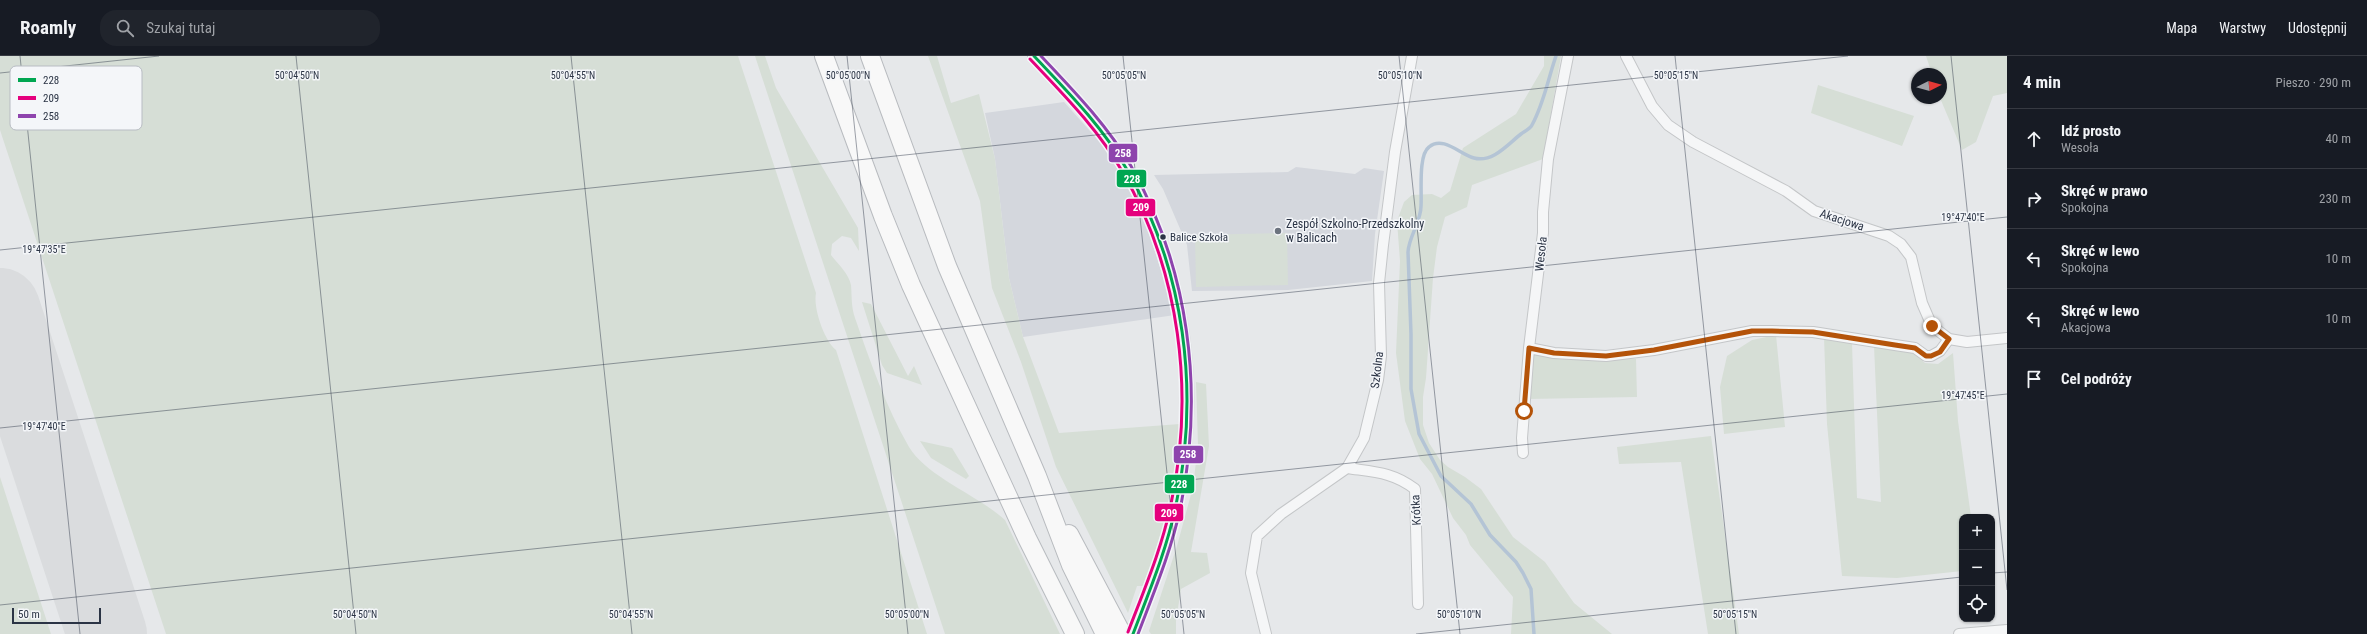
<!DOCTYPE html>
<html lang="pl">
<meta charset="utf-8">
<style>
:root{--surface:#171b24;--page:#20242c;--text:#f1f3f6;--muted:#9ea1a6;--line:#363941}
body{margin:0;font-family:"Roboto Condensed",sans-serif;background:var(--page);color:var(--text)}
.controls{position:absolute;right:12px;bottom:12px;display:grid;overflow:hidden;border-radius:8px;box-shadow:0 1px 3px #0004}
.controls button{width:36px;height:36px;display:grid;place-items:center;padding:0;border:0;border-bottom:1px solid var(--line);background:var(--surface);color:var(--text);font:20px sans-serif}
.compass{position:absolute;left:1911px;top:12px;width:36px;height:36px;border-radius:50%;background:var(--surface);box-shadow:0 1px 3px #0004;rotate:84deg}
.scale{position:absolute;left:12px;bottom:10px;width:89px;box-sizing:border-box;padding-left:4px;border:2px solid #2b3445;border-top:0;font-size:11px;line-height:14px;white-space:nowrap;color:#2b3445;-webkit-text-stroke:3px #f4f6f9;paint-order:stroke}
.stop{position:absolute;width:12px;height:12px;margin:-9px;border:3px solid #b45309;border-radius:50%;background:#fff}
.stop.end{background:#b45309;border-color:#fff;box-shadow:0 1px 4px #0008}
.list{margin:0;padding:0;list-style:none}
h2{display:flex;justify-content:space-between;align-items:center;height:52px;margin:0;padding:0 16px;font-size:17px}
h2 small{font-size:13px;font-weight:400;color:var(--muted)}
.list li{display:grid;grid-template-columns:26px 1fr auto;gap:12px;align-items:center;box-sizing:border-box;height:60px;padding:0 16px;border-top:1px solid var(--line)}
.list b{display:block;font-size:15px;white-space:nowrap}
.list p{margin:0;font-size:13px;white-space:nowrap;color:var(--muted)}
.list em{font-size:13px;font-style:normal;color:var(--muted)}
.icon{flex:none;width:22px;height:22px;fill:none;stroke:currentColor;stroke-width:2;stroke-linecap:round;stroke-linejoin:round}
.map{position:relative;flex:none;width:2007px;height:578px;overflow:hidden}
header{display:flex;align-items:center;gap:24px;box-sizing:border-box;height:56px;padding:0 20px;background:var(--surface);border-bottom:1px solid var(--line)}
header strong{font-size:19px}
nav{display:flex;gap:22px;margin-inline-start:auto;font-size:14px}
.search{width:280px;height:36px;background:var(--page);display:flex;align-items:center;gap:10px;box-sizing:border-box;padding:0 14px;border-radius:16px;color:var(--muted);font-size:15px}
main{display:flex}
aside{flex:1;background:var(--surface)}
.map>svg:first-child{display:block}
</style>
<header>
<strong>Roamly</strong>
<div class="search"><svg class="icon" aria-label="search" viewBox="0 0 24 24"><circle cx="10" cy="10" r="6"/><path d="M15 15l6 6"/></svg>Szukaj tutaj</div>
<nav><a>Mapa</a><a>Warstwy</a><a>Udostępnij</a></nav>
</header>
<main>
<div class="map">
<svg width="2007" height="578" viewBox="0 0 2007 578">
<rect width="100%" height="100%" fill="#e6e8ea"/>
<path fill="#d4d7dd" d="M1064 46 1107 94 1145 164 1175 259 1023 281 1009 222 995 103 985 57Z
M1296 111 1355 118 1364 112 1384 115 1375 178 1372 225 1288 234 1192 235 1187 189 1163 133 1154 119 1288 116Z"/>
<path fill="#d6ded6" d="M0 0H738L816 237C813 252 824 284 836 294L927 578H166L0 74Z
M755 0H765L776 32 858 172 859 195 851 182 842 180 832 188 831 199C838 208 849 218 851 229 852 241 851 250 855 262 870 305 886 351 909 391 926 420 979 440 1005 464L1060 578H945Z
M928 0H937L951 47 979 38 995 103 1009 222 1023 281 1059 377 1180 368 1178 413 1167 459 1144 530H1137L1128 557 1056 411 1021 306 992 232 980 145Z
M1544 0H1561L1543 103 1472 129 1467 151 1445 161 1437 191 1433 222 1426 322 1423 341V369L1429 387 1440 404 1448 411 1465 421 1481 433 1513 481 1545 506 1574 547 1612 578H1511L1513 541 1470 489 1466 479 1453 462 1432 418 1420 403 1405 365 1396 297 1400 205 1397 165 1404 146 1412 139 1432 138 1441 142 1450 135 1463 92 1516 58 1544 10Z
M1926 0H2007V37L1993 40 1976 86 1962 94 1940 42 1941 18H1932Z
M1818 29 1914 60 1902 90 1811 57Z
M1287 177 1288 229 1196 231 1195 179Z
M862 246 871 248 908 320 914 310 922 329 887 317 882 309Z
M1776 279 1785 371 1724 378 1720 331 1727 300 1752 284Z
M1824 281 1852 287 1857 442 1881 446 1874 290 1913 297 1925 307 1938 308 1953 297 1958 365 1971 461H1962V515L1897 522 1842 520 1827 368Z
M1533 298 1597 304 1636 303 1637 341 1528 343Z
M1196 326 1206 328 1209 390 1191 496 1207 497 1210 517 1181 533 1176 565V578H1151L1149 575 1177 490 1193 431 1198 389Z
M1711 380 1739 578H1708L1681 406 1619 408 1617 391Z
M920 385 952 392 969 420 966 423 931 402Z
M0 421 51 578H0Z"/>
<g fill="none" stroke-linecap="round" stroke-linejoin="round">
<path stroke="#b4c4d5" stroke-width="3.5" d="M1534 578 1531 533 1523 517 1516 506 1490 479 1471 448 1441 420 1419 378 1411 333V278L1408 196C1409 180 1421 166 1421 150 1422 136 1418 99 1429 91 1443 79 1461 99 1474 102 1493 107 1508 88 1521 78 1525 75 1530 73 1532 69 1544 47 1548 23 1556 0"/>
<path stroke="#dadcde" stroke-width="80" d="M0 252 107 578"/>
<g stroke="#c4c6c8" stroke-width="12">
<path id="minor" d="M1626 0 1652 50 1668 69 1693 86 1786 135 1814 155 1889 180 1901 188 1911 201 1922 247 1932 270 1949 283 1967 286 2007 282
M1529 292 1554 297 1606 300 1654 294 1752 275H1772L1813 276 1895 289 1915 292 1926 300H1931L1940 295 1949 283
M1523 397 1522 382 1529 292 1543 177V156L1548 103 1568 0
M1347 412C1374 416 1393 416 1415 433L1418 548
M1266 578 1251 517 1257 480 1281 458 1347 412 1364 382 1378 324 1381 300 1379 227 1383 189 1395 96 1412 0
M1959 578 2007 574"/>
</g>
<g stroke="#c4c6c8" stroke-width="14">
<path id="tertiary" d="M1034 0C1067 35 1101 71 1126 112 1185 212 1201 336 1176 449 1166 493 1149 536 1133 578"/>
</g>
<g stroke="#b8bbbf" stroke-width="20">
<path id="motorway" d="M824 0 883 160 911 229 1027 482 1075 578
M870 0 947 210 1037 420 1071 509 1105 578
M1069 478 1122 578"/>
</g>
<use href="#minor" stroke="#f5f6f7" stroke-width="10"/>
<use href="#tertiary" stroke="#f5f6f7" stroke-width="12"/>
<use href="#motorway" stroke="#f8f8f8" stroke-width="18"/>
<g stroke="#f4f6f9" stroke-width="6">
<path id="bus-1" d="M1034 0C1067 35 1102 70 1126 112 1185 214 1200 335 1176 449 1167 493 1149 536 1133 578"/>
</g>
<g stroke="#f4f6f9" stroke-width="6">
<path id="bus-2" d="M1030 3C1063 38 1098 73 1122 115 1180 215 1195 336 1171 448 1162 492 1144 534 1128 576"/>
</g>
<g stroke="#f4f6f9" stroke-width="6">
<path id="bus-3" d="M1041 0C1073 34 1107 69 1131 110 1189 213 1204 333 1181 449 1172 493 1154 536 1138 578"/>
</g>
<use href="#bus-1" stroke="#00a651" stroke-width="3"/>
<use href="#bus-2" stroke="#e5007d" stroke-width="3"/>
<use href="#bus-3" stroke="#8e44ad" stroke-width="3"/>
</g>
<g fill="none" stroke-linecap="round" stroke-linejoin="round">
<path stroke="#b45309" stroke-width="5" d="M1524 355 1529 292 1554 297 1606 300 1654 294 1752 275H1772L1813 276 1895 289 1915 292 1926 300H1931L1940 296 1949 283 1932 270"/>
</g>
<path fill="none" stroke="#2b3445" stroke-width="1" stroke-opacity="0.45" d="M20 0 80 578M296 0 356 578M571 0 632 578M847 0 908 578M1123 0 1184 578M1399 0 1460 578M1675 0 1736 578M1951 0 2007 534M0 17 159 0M0 194 1848 0M0 372 2007 161M1992 517 2007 516M0 549 2007 338M1416 578 1962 521"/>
<circle fill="#6c737f" stroke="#f4f6f9" stroke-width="1.5" cx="1278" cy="175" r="4"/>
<circle fill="#2b3445" stroke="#f4f6f9" stroke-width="1.5" cx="1163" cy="181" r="3.5"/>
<g text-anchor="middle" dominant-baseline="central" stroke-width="3" stroke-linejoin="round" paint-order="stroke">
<g font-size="11" fill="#2b3445" stroke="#f4f6f9" text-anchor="start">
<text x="1170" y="181">Balice Szkoła</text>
</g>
<g font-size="12" fill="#2b3445" stroke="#f4f6f9">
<text transform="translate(1842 164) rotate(18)">Akacjowa</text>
<text transform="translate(1541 198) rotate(-84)">Wesoła</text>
<text transform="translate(1377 314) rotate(-83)">Szkolna</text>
<text transform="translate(1416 454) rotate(-93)">Krótka</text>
</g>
<g font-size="12" fill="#2b3445" stroke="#f4f6f9" text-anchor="start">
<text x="1286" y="168">Zespół Szkolno-Przedszkolny<tspan x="1286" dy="14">w Balicach</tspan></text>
</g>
</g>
<rect x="10" y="10" width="132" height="64" rx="6" fill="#f4f6f9" stroke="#b8bcc3" stroke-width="1"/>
<rect x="18" y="22" width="18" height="4" fill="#00a651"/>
<rect x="18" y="40" width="18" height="4" fill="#e5007d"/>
<rect x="18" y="58" width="18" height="4" fill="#8e44ad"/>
<g font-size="11" fill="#2b3445">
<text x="43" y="28">228</text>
<text x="43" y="46">209</text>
<text x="43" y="64">258</text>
</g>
<g font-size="10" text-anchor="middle" fill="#2b3445" stroke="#f4f6f9" stroke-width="3" stroke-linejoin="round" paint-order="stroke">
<text x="297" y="23">50°04'50"N</text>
<text x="573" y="23">50°04'55"N</text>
<text x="848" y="23">50°05'00"N</text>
<text x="1124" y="23">50°05'05"N</text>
<text x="1400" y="23">50°05'10"N</text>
<text x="1676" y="23">50°05'15"N</text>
<text x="1963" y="165">19°47'40"E</text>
<text x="44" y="197">19°47'35"E</text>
<text x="1963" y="343">19°47'45"E</text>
<text x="44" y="374">19°47'40"E</text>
<text x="355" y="562">50°04'50"N</text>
<text x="631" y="562">50°04'55"N</text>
<text x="907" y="562">50°05'00"N</text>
<text x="1183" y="562">50°05'05"N</text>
<text x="1459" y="562">50°05'10"N</text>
<text x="1735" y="562">50°05'15"N</text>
</g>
<g stroke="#f4f6f9" stroke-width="1.5">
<rect x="1108" y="87" width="30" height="20" rx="4" fill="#8e44ad"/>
<rect x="1116" y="113" width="31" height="19" rx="4" fill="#00a651"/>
<rect x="1125" y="142" width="31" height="19" rx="4" fill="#e5007d"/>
<rect x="1173" y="389" width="31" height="19" rx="4" fill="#8e44ad"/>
<rect x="1164" y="418" width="31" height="20" rx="4" fill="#00a651"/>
<rect x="1154" y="447" width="30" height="19" rx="4" fill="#e5007d"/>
</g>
<g font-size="11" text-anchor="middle" font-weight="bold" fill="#fff">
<text x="1123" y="101">258</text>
<text x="1132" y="127">228</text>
<text x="1141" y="155">209</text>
<text x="1188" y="402">258</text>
<text x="1179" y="432">228</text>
<text x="1169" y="461">209</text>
</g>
</svg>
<div class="controls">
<button>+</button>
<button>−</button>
<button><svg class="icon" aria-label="locate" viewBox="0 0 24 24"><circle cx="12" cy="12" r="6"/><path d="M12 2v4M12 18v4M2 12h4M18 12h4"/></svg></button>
</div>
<svg class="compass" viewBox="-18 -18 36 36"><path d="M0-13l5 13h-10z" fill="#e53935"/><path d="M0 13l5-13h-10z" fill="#9ea1a6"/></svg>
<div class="scale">50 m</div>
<div class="stop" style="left:1524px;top:355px"></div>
<div class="stop end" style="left:1932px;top:270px"></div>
</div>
<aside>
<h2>4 min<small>Pieszo · 290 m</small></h2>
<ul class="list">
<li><svg class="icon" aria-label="ahead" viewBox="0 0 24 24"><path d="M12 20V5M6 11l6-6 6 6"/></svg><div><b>Idź prosto</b><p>Wesoła</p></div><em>40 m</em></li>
<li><svg class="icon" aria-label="right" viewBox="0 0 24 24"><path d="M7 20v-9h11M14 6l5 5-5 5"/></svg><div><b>Skręć w prawo</b><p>Spokojna</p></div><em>230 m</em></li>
<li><svg class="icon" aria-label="left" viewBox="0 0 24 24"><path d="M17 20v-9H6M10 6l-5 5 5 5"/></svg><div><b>Skręć w lewo</b><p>Spokojna</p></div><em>10 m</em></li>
<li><svg class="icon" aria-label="left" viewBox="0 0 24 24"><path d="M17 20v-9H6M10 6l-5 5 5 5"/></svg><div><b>Skręć w lewo</b><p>Akacjowa</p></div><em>10 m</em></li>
<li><svg class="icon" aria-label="arrive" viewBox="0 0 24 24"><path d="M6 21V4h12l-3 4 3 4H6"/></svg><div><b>Cel podróży</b></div></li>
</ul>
</aside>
</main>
